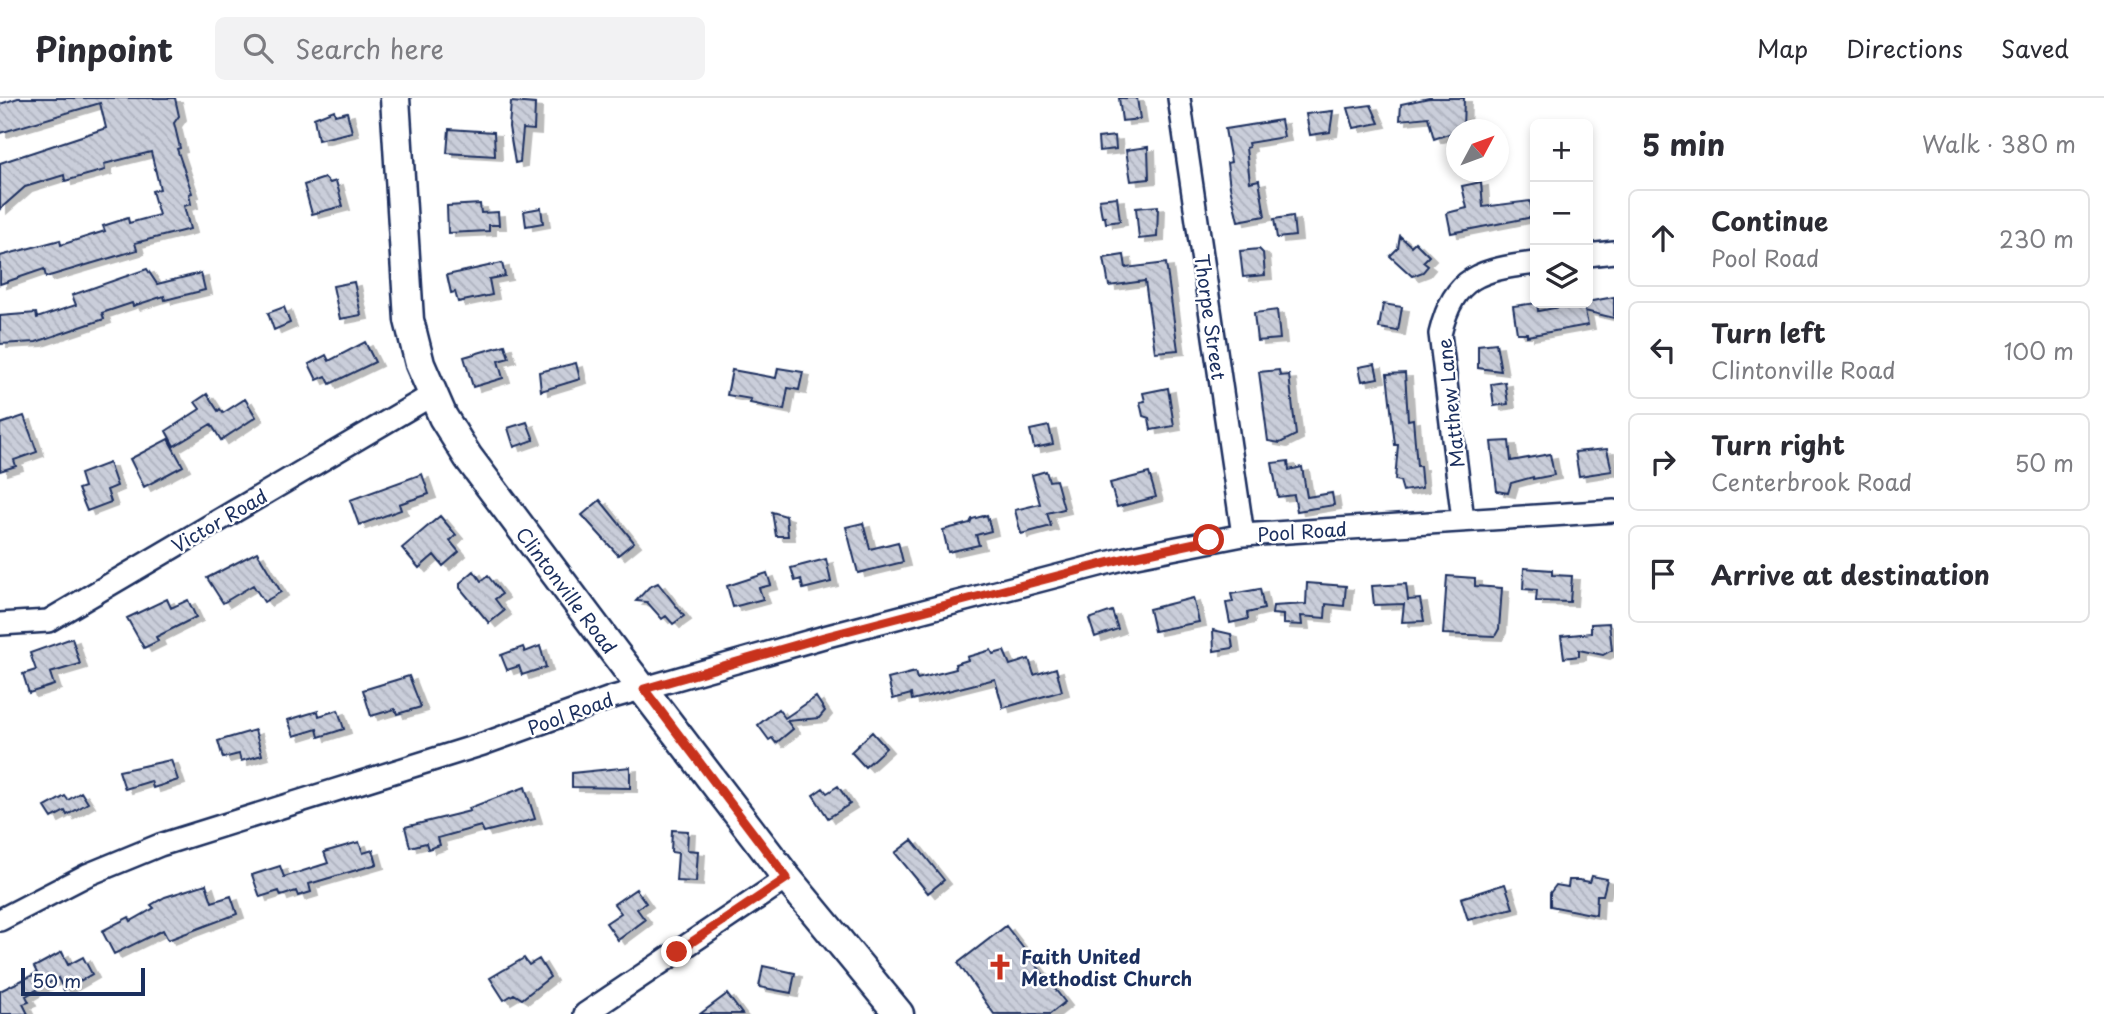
<!DOCTYPE html>
<meta charset="utf-8">
<style>
:root{--surface:#fff;--page:#f2f2f3;--text:#2b2b33;--muted:#7c7c81;--line:#e1e1e2}
body{margin:0;font-family:"Playpen Sans",sans-serif;background:var(--page);color:var(--text)}
.controls{position:absolute;right:21px;top:21px;display:grid;overflow:hidden;border-radius:10px;box-shadow:0 4px 10px #0003}
.controls button{width:63px;height:63px;display:grid;place-items:center;padding:0;border:0;border-bottom:2px solid var(--line);background:var(--surface);color:var(--text);font:35px sans-serif}
.compass{position:absolute;left:1446px;top:21px;width:63px;height:63px;border-radius:50%;background:var(--surface);box-shadow:0 4px 10px #0003;rotate:49deg}
.scale{position:absolute;left:21px;bottom:18px;width:124px;box-sizing:border-box;padding-left:7px;border:4px solid #1b2f5e;border-top:0;font-size:19px;line-height:24px;white-space:nowrap;color:#1b2f5e;-webkit-text-stroke:5px #fff;paint-order:stroke}
.stop{position:absolute;width:21px;height:21px;margin:-16px;border:5px solid #c8321e;border-radius:50%;background:#fff}
.stop.end{background:#c8321e;border-color:#fff;box-shadow:0 2px 7px #0008}
.list{margin:0;padding:0;list-style:none}
h2{display:flex;justify-content:space-between;align-items:center;height:91px;margin:0;padding:0 28px;font-size:30px}
h2 small{font-size:23px;font-weight:400;color:var(--muted)}
.list li{display:grid;grid-template-columns:46px 1fr auto;gap:21px;align-items:center;box-sizing:border-box;height:98px;margin:0 14px 14px;padding:0 14px;border:2px solid var(--line);border-radius:10px}
.list b{display:block;font-size:26px;white-space:nowrap}
.list p{margin:0;font-size:23px;white-space:nowrap;color:var(--muted)}
.list em{font-size:23px;font-style:normal;color:var(--muted)}
.icon{flex:none;width:38px;height:38px;fill:none;stroke:currentColor;stroke-width:2;stroke-linecap:round;stroke-linejoin:round}
.map{position:relative;flex:none;width:1614px;height:916px;overflow:hidden}
header{display:flex;align-items:center;gap:42px;box-sizing:border-box;height:98px;padding:0 35px;background:var(--surface);border-bottom:2px solid var(--line)}
header strong{font-size:33px}
nav{display:flex;gap:38px;margin-inline-start:auto;font-size:24px}
.search{width:490px;height:63px;background:var(--page);display:flex;align-items:center;gap:18px;box-sizing:border-box;padding:0 24px;border-radius:10px;color:var(--muted);font-size:26px}
main{display:flex}
aside{flex:1;background:var(--surface)}
.map>svg:first-child{display:block}
</style>
<header>
<strong>Pinpoint</strong>
<div class="search"><svg class="icon" aria-label="search" viewBox="0 0 24 24"><circle cx="10" cy="10" r="6"/><path d="M15 15l6 6"/></svg>Search here</div>
<nav><a>Map</a><a>Directions</a><a>Saved</a></nav>
</header>
<main>
<div class="map">
<svg width="1614" height="916" viewBox="0 0 1614 916">
<defs>
<pattern id="building-back-hatch" width="6" height="6" patternUnits="userSpaceOnUse" patternTransform="scale(1.75)"><rect width="6" height="6" fill="#caceda"/><path d="M-1 5l2 2M0 0l6 6M5-1l2 2" fill="none" stroke="#adb1be"/></pattern>
<filter id="shadow"><feDropShadow dx="7" dy="4" stdDeviation="0" flood-color="#0004"/></filter>
</defs>
<rect width="100%" height="100%" fill="#fff"/>
<filter id="ink" filterUnits="userSpaceOnUse"><feTurbulence type="fractalNoise" baseFrequency=".0143" numOctaves="2"/><feDisplacementMap in="SourceGraphic" scale="14" xChannelSelector="R" yChannelSelector="G"/><feConvolveMatrix kernelMatrix="1 2 1 2 8 2 1 2 1" color-interpolation-filters="sRGB"/></filter>
<g filter="url(#ink)">
<path fill="url(#building-back-hatch)" stroke="#1b2f5e" stroke-width="2" filter="url(#shadow)" d="M18 0H175L179 18 174 25 180 50 177 51 192 95 189 96 191 106 184 108 190 131 135 145 137 152 46 179 44 171 0 186V158L60 142 61 147 89 138 105 133 103 128 128 120 129 125 159 117 152 93 160 91 151 54 104 66 105 72 65 83 64 77 25 89 0 111V65L106 30 100 5 0 35V6Z
M1119 0H1137L1140 21 1122 23Z
M1429 0H1464L1463 31 1434 41 1428 19 1400 22 1401 6Z
M511 4 535 6 534 32 523 31 520 64 515 65 509 29Z
M1371 7 1379 25 1354 30 1348 10Z
M334 12 335 17 347 14 352 34 318 42 314 20Z
M1333 13 1330 34 1310 37 1306 16Z
M1281 22 1284 39 1248 45 1249 49 1246 50 1250 84 1259 82 1265 118 1238 123 1230 89 1227 65 1231 64 1225 31Z
M449 31 494 34 495 58 447 55Z
M1115 38 1116 51 1099 53 1098 40Z
M1148 49 1149 81 1131 83 1126 52Z
M325 80 330 85 336 83 343 108 312 116 304 87Z
M1481 84 1483 109 1530 103 1533 119 1451 135 1447 115 1467 110 1462 88Z
M1117 99 1120 123 1106 125 1105 119H1102L1099 101Z
M480 106 481 115 498 114 499 127H489V133L448 135 447 108Z
M1158 108 1157 139 1139 141 1136 110Z
M541 110 543 125 526 128 524 113Z
M1293 118 1295 138 1277 140 1274 121Z
M1400 138 1411 148 1415 144 1429 158 1423 164 1428 168 1423 174 1412 178 1390 158 1398 150Z
M1259 151 1263 155 1265 177 1243 179 1240 153Z
M1124 157 1126 170 1166 165 1178 252 1155 254 1145 183 1109 188 1104 160Z
M502 165 505 178 489 181 492 197 458 204 455 194 451 195 447 177Z
M147 171 157 186 201 175 205 192 165 202 164 198 133 208 132 205 102 215 104 221 36 244 0 246V218L36 215 37 220 76 207 72 197Z
M354 184 361 217 340 221 333 188Z
M1614 199V220L1585 213 1588 227 1527 238V235H1517L1513 208 1537 205 1538 213Z
M1383 206 1402 209 1398 233 1379 230Z
M284 209 290 225 274 232 268 215Z
M1277 212 1280 241 1257 243 1254 215Z
M365 244 375 264 330 286 326 278 317 282 309 266 326 257 329 263Z
M1496 245 1501 273 1478 270V247Z
M505 247 509 260 498 263 503 280 473 289 464 259Z
M576 265 580 281 541 293 539 274Z
M1375 266 1378 280 1362 283 1359 269Z
M778 270 803 274 799 292 788 290 784 312 750 305 751 301 727 297 732 272 776 280Z
M1279 272 1280 278 1289 277 1296 337 1280 345 1268 343 1259 274Z
M1405 275 1408 322 1413 321 1417 368H1420L1422 390 1403 393 1400 383 1395 382 1398 347H1395L1387 276Z
M1505 284 1508 306 1494 308 1491 286Z
M1168 290 1174 328 1151 332 1149 320 1143 318 1140 304 1145 303 1143 295Z
M207 296 218 313 220 311 223 315 245 301 256 319 221 342 211 326 174 348 166 333 200 311 195 304Z
M24 318 37 354 14 362 16 368 0 373V326Z
M527 324 534 342 514 349 508 330Z
M1049 328 1053 346 1034 350 1030 332Z
M168 341 183 368 144 389 130 361Z
M1509 343 1511 363 1550 356 1554 377 1533 381V379L1511 385 1508 395 1497 393 1491 344Z
M1607 351 1612 373 1579 378 1575 354Z
M1288 363 1289 372 1302 369 1307 399 1332 395 1334 407 1297 413 1294 397 1278 399 1272 365Z
M109 365 117 388 107 392 111 404 87 413 78 391 84 389 80 376Z
M1046 373 1049 383 1056 382 1064 411 1047 415 1051 428 1021 436 1015 412 1040 406 1032 377Z
M1149 375 1156 399 1117 409 1110 385Z
M422 376 429 396 399 406 401 412 359 427 350 402Z
M600 402 634 444 618 457 582 417Z
M772 414 786 418 788 438H776Z
M987 417 991 433 976 437 979 447 948 454 943 432 970 425 972 421Z
M440 418 456 437 450 443 459 454 443 468 434 457 419 470 402 450Z
M863 425 870 451 898 444 903 464 858 475 846 429Z
M257 454 281 494 264 504 253 487 223 505 207 480Z
M826 461 831 484 803 491 801 481 795 483 791 470Z
M1524 470 1552 472V477L1572 478 1570 504 1536 503 1537 492 1523 491Z
M474 473 481 483 488 478 502 496 495 501 504 513 489 525 460 490V485Z
M767 475 771 487 759 490 763 501 733 509 727 488Z
M1447 478 1475 480V488L1502 490 1499 531 1495 538 1443 536Z
M658 485 684 518 673 526 666 518 662 521 647 504 636 503 649 489Z
M1307 485 1346 488 1344 508 1326 506 1325 520 1301 518 1302 527 1283 526V517L1272 516 1273 508 1306 506Z
M1406 486 1408 502 1420 501 1424 523 1402 524 1404 506 1374 507 1372 488Z
M1260 491 1264 511 1247 515 1248 521 1230 525 1226 505 1233 504 1231 496Z
M1193 500 1199 524 1154 533 1149 511Z
M167 501 171 510 188 502 196 519 156 539 158 543 144 550 127 520Z
M1112 513 1118 531 1095 539 1089 521Z
M1609 525 1612 552 1603 557 1579 552V558L1564 560 1561 538 1591 535V526Z
M1213 532 1231 536 1233 550 1214 553Z
M72 540 80 566 50 575 54 587 29 595 23 576 36 572 30 555Z
M540 548 546 569 522 577 519 568 507 572 501 557 523 549 525 554Z
M991 552 993 556 1004 553 1010 567 1029 561 1034 577 1056 570 1062 593 1003 610 995 581 912 602 911 596 893 601 888 581 915 574 917 581 956 571 955 566 968 562 967 559Z
M409 578 421 609 397 616 395 611 371 618 363 592Z
M816 599 825 613 819 620 787 623 793 631 776 645 772 640 769 642 758 627 778 611 785 620Z
M338 612 344 631 319 639 317 631 294 638 288 622 318 613 319 618Z
M255 632 262 657 241 663 239 656 223 660 218 643Z
M872 634 886 650 865 669 851 654Z
M171 662 178 682 153 690 151 683 125 691 119 673Z
M630 669V690L572 689V675Z
M838 688 850 706 828 720 813 697 823 690 827 695Z
M525 689 535 721 484 734 481 728 438 740 440 747 428 751 426 745 410 749 405 729 470 713 469 710Z
M81 694 88 705 67 717 65 713 52 720 45 709 65 698 68 702Z
M672 732 688 733 687 752 698 753 696 784 676 783 678 755 671 754Z
M912 742 944 782 928 795 895 755Z
M359 744 363 755 373 752 377 766 309 786 311 794 298 798 296 793 281 798 279 793 260 799 252 777 280 768 284 779 328 765 324 754Z
M1592 778 1607 781 1603 797H1597L1596 817 1550 808V795L1556 787 1568 789 1569 782H1579L1590 784Z
M206 786 212 804 231 798 237 816 168 842 163 832 114 856 102 833 129 819 131 823 154 810 151 807 165 799Z
M1505 786 1513 810 1468 822 1461 800Z
M636 791 646 805 637 811 645 822 618 842 606 825 621 815 614 806Z
M1006 828 1065 904 1050 916H994L958 865Z
M62 854 68 867 83 859 92 876 64 892 58 880 26 898 29 904 23 906 28 916H0V893L37 875 34 869Z
M524 860 529 867 539 861 550 879 522 901 514 896 504 902 490 880Z
M763 868 795 875 791 895 759 889Z
M727 896 742 916H700Z"/>
<g fill="none" stroke-linecap="round" stroke-linejoin="round">
<g stroke="#1b2f5e" stroke-width="26">
<path id="minor" d="M1179 0 1243 437
M1588 157 1614 154
M1463 422 1440 236C1454 177 1481 172 1535 165
M0 526 48 523 432 297
M0 822 87 777 160 747 483 646 613 599 824 539 1126 460 1243 437 1614 413
M585 916 787 780"/>
</g>
<g stroke="#1b2f5e" stroke-width="33">
<path id="major" d="M395 0 409 222 420 266 443 319 468 359 615 555 787 780 899 916"/>
</g>
<use href="#minor" stroke="#fff" stroke-width="21"/>
<use href="#major" stroke="#fff" stroke-width="28"/>
</g>
</g>
<g fill="none" stroke-linecap="round" stroke-linejoin="round" filter="url(#ink)">
<path stroke="#c8321e" stroke-width="9" d="M677 854 787 780 644 591 824 539 1126 460 1209 442"/>
</g>
<defs>
<g id="church-bare" transform="scale(2.1)"><path d="M-1.2-6h2.4v3.5h3.3v2.4h-3.3V6h-2.4V-.1h-3.3v-2.4h3.3Z" fill="#c8321e" stroke="#fff" stroke-width="2.5" paint-order="stroke"/></g>
</defs>
<g fill-rule="evenodd">
<use href="#church-bare" x="1000" y="869"/>
</g>
<g text-anchor="middle" dominant-baseline="central" stroke-width="5" stroke-linejoin="round" paint-order="stroke">
<g font-size="19" fill="#1b2f5e" stroke="#fff">
<text transform="translate(1211 219) rotate(82)">Thorpe Street</text>
<text transform="translate(1450 305) rotate(-96)">Matthew Lane</text>
<text transform="translate(219 422) rotate(-30)">Victor Road</text>
<text transform="translate(1302 433) rotate(-4)">Pool Road</text>
<text transform="translate(567 492) rotate(53)">Clintonville Road</text>
<text transform="translate(570 615) rotate(-20)">Pool Road</text>
</g>
<g font-size="19" font-weight="bold" fill="#1b2f5e" stroke="#fff" text-anchor="start">
<text x="1021" y="858">Faith United<tspan x="1021" dy="22">Methodist Church</tspan></text>
</g>
</g>
</svg>
<div class="controls">
<button>+</button>
<button>−</button>
<button><svg class="icon" aria-label="layers" viewBox="0 0 24 24"><path d="M12 4l9 5-9 5-9-5zM3 14l9 5 9-5"/></svg></button>
</div>
<svg class="compass" viewBox="-18 -18 36 36"><path d="M0-13l5 13h-10z" fill="#e53935"/><path d="M0 13l5-13h-10z" fill="#7c7c81"/></svg>
<div class="scale">50 m</div>
<div class="stop" style="left:1209px;top:442px"></div>
<div class="stop end" style="left:677px;top:854px"></div>
</div>
<aside>
<h2>5 min<small>Walk · 380 m</small></h2>
<ul class="list">
<li><svg class="icon" aria-label="ahead" viewBox="0 0 24 24"><path d="M12 20V5M6 11l6-6 6 6"/></svg><div><b>Continue</b><p>Pool Road</p></div><em>230 m</em></li>
<li><svg class="icon" aria-label="left" viewBox="0 0 24 24"><path d="M17 20v-9H6M10 6l-5 5 5 5"/></svg><div><b>Turn left</b><p>Clintonville Road</p></div><em>100 m</em></li>
<li><svg class="icon" aria-label="right" viewBox="0 0 24 24"><path d="M7 20v-9h11M14 6l5 5-5 5"/></svg><div><b>Turn right</b><p>Centerbrook Road</p></div><em>50 m</em></li>
<li><svg class="icon" aria-label="arrive" viewBox="0 0 24 24"><path d="M6 21V4h12l-3 4 3 4H6"/></svg><div><b>Arrive at destination</b></div></li>
</ul>
</aside>
</main>
